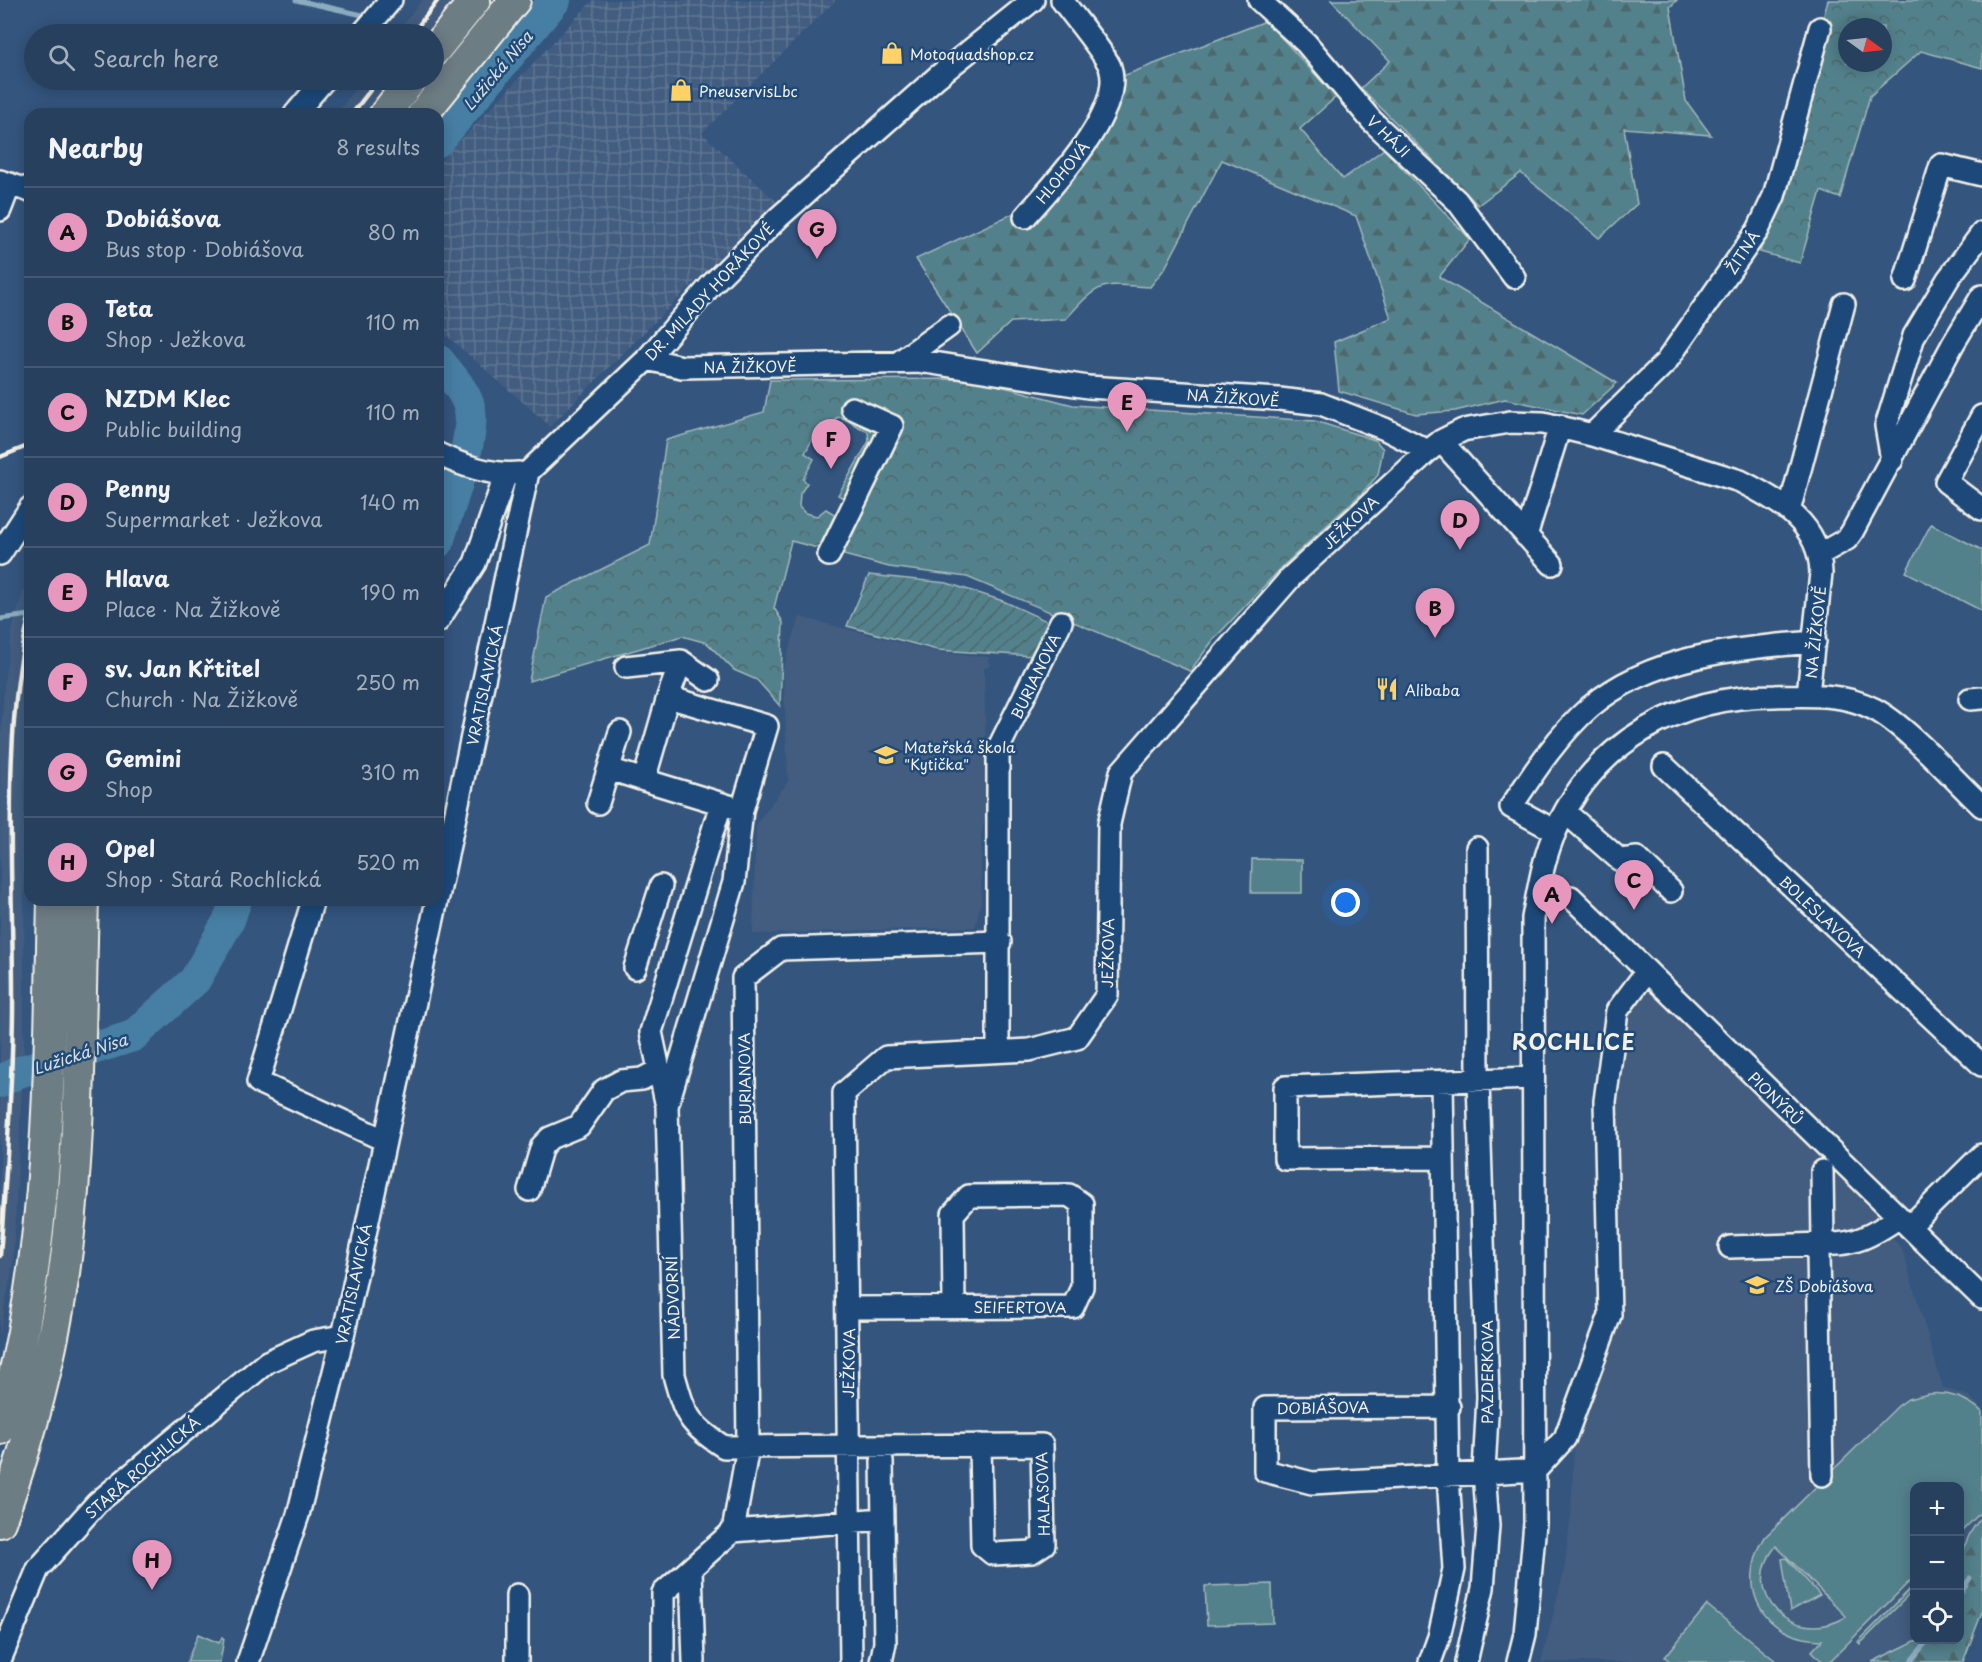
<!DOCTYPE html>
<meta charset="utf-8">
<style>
:root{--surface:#27405e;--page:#2f4764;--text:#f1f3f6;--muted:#a4afbc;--line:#435973;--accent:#e797bd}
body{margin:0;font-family:"Playpen Sans",sans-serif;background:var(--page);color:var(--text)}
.controls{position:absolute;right:18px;bottom:18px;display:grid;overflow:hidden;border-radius:12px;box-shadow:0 3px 15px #0003}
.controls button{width:54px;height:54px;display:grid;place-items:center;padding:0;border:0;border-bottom:2px solid var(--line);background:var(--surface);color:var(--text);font:30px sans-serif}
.compass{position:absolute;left:1838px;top:18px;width:54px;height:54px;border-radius:50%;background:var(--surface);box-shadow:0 3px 15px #0003;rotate:105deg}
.you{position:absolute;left:1346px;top:903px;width:21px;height:21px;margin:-15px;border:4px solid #fff;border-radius:50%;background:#1a73e8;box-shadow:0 0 0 9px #1a73e833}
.badge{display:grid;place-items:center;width:39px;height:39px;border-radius:50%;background:var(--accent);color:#111;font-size:20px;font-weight:700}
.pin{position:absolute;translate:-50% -50px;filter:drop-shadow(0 2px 3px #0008)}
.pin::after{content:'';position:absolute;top:32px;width:21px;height:18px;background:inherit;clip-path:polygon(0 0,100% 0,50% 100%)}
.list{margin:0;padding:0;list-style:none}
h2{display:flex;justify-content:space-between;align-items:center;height:78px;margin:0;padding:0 24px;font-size:26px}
h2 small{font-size:20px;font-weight:400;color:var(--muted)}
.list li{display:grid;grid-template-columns:39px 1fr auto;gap:18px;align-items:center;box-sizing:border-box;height:90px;padding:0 24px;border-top:2px solid var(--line)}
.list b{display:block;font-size:22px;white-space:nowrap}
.list p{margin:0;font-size:20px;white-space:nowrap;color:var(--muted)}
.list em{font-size:20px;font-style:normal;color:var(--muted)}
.icon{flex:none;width:33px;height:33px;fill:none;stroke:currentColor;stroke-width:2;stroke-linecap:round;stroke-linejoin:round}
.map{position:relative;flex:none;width:1982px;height:1662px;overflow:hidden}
.search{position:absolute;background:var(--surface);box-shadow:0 3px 15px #0003;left:24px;top:24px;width:420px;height:66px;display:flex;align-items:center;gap:15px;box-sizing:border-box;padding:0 21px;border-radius:33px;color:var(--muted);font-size:22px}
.panel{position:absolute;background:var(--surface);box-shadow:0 3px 15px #0003;left:24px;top:108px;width:420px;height:798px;border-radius:18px}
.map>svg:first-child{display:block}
</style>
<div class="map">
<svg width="1982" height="1662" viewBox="0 0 1982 1662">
<defs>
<pattern id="industrial-grid" width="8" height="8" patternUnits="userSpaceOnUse" patternTransform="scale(1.5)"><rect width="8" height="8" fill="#435d80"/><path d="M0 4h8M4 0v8" fill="none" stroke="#5f7592"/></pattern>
<pattern id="forest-firs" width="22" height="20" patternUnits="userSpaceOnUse" patternTransform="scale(1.5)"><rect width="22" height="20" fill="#52818b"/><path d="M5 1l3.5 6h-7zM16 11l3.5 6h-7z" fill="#4e676c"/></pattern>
<pattern id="park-crowns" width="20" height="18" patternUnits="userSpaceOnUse" patternTransform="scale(1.5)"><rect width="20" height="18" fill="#52818b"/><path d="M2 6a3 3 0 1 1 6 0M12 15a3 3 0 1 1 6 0" fill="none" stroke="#4e676c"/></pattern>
<pattern id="garden-furrows" width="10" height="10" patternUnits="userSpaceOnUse" patternTransform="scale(1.5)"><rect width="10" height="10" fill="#52818b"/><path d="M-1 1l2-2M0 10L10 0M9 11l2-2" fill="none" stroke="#4e676c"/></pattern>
</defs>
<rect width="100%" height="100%" fill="#34557e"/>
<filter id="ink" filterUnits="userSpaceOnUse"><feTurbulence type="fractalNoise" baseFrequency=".0167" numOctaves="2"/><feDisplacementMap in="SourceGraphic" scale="12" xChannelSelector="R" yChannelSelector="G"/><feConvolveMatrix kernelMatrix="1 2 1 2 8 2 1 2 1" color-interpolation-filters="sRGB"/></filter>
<g filter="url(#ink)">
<path fill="#435d80" d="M422 0H455L429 34H396Z
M362 80H395L369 114H336Z
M30 568V695L24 802V1047L13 1263 0 1334V749L5 676 13 626Z
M800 617 937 652 989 657V667L984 668 987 809 981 837V902L975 927 753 934 756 825 788 781 783 669Z
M1648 979 1886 1215 1876 1223 1902 1248 1943 1388 1969 1396 1982 1409V1552L1960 1583V1486H1914V1640H1918L1901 1662H1541L1564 1571 1571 1514 1574 1446 1607 1358 1601 1323 1599 1126 1623 1013Z"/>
<path fill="url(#industrial-grid)" d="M593 0H836L702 133 776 201 550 426 438 328V164Z"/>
<path fill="#52818b" stroke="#a3b9ba" stroke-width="1.5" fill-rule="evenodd" d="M1931 524 1982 550V611L1906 572Z
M1252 859 1302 860V893H1251Z
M1929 1394C1948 1392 1968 1398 1982 1412V1511L1960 1533V1486H1914V1577L1829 1662H1823L1812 1651 1822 1640C1762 1639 1735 1587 1765 1537L1898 1406 1908 1399ZM1776 1546 1846 1616V1617C1793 1648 1738 1593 1776 1546Z
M1786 1558 1820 1595 1790 1611 1782 1559Z
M1272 1584 1273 1623 1207 1625 1205 1586Z
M1914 1585V1590L1860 1644 1858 1642Z
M1707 1605 1777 1662H1671L1665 1657Z
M198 1634 219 1643 222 1637 224 1639 220 1662H187Z"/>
<path fill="url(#forest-firs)" stroke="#a3b9ba" stroke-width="1.5" d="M1331 0H1677L1670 7 1686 101 1711 135 1624 128 1637 204 1599 238 1521 173 1478 205 1361 88 1390 61Z
M1266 21 1336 97 1300 129 1343 179 1384 149 1470 239 1439 277 1617 383 1582 415 1505 399 1455 411 1416 414 1339 391 1334 342 1391 318 1356 216 1222 160 1165 268 1150 287C1100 284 1101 280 1066 319L1011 322 977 353 916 259 1025 208 1108 127 1120 77Z
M1982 1517V1612L1963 1662H1872L1917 1640H1960C1960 1598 1951 1549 1982 1517Z"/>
<path fill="url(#park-crowns)" stroke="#a3b9ba" stroke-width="1.5" fill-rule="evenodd" d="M1828 0H1982V68L1921 51 1870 96 1840 198 1821 191 1800 263 1760 252ZM1847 27H1883V63H1847Z
M973 379 1073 405 1315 421 1375 440 1383 449 1378 475 1363 492 1285 564 1214 639 1190 671 967 577 889 567 791 541 774 608 783 622 780 706 757 680 734 670 707 643 682 636 529 681 546 597 650 545 666 440 764 412 770 380ZM841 417 868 432 869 441 838 495 848 501 839 517 826 509 817 516 805 513 799 507 800 494 807 483 803 479 814 459 805 453 817 431 826 437 836 418Z"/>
<path fill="url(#garden-furrows)" stroke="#a3b9ba" stroke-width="1.5" d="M869 575 947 583 1003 601 1051 623 1034 656 937 650 847 626Z"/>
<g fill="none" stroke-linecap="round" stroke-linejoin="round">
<path stroke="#8cacbf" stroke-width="5" d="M296 0 367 16
M0 619 30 615
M1960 1594 1970 1578
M1910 1662 1928 1640"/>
<path stroke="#477ea3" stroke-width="32" d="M438 141 555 0
M438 360C449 374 463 388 469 406 478 434 447 511 438 542
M0 1082 16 1073 133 1036 195 980 229 920 236 900"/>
<g stroke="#f4f1e8" stroke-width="26">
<path id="minor" d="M1259 0 1306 43 1372 121 1457 201 1514 277
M362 34 391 0
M295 114 324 80
M0 181 30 191
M0 210 10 184
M1025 217C1051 187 1125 111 1110 67 1106 55 1071 13 1062 0
M1905 280 1941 165 1982 175
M647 359 682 367 926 362 1088 387 1279 399 1321 404 1385 429 1428 451
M899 362 949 326
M1982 416 1946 482 1982 509
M1592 435 1666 362 1758 230 1774 196 1820 28
M1441 441 1552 564
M438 454C461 465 493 476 519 473
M1892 460 1886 426 1914 336 1948 279 1982 233
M528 472 647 359 712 284 779 217 937 77 1033 0
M1789 511 1844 304
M1526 536 1560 426
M0 554 30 508
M1820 554 1847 539 1852 532 1953 344 1982 296
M829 555 892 426 852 408
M438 621 475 563 506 474
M626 667 681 661 708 680
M668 697 681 661
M1970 699 1982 698
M1664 766 1982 1065
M609 769 644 780
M598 803 620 732
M742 810 644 780 668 697 767 726 742 810 734 882 667 1106 674 1375C685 1415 688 1424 724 1447L1042 1445 1044 1544 1032 1552 993 1554 982 1545 980 1445
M1565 812 1620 860 1637 858 1671 891
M1555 831 1511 807C1534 772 1558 735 1590 707 1651 655 1739 648 1815 642
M438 897 528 472
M1571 897 1982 1298
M313 900 258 1082 384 1140
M635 968 661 886
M998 1051V749L1061 622
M666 1102 651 1032 721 804
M1443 1158 1285 1159V1087L1532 1078
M529 1190 542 1146 550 1138 579 1126 604 1090 621 1081 642 1079 659 1070
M1909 1227 1982 1155
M1730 1247 1823 1244 1822 1171
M849 1308 1073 1307 1082 1287V1204L1069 1195 969 1196 953 1214 954 1306
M1449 1407 1265 1408V1471L1312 1483 1536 1470 1565 1438 1610 1315 1605 1101 1617 1011 1647 971
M1822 1475 1818 1252 1823 1244C1854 1246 1873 1235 1898 1218
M733 1531 883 1519
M691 1569 694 1662
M517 1595V1662
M0 1660 38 1569 97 1503 267 1362 313 1341 343 1336
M248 1662 298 1515 343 1336 437 900
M663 1662V1593L733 1531 748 1447 743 978 781 949 1000 942
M851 1662 844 1093 886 1057 1029 1050 1077 1038 1107 995 1109 824 1121 772 1292 576 1427 452 1441 441 1463 430 1510 422 1543 423 1592 435 1740 481C1780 501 1820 524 1821 573L1808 694
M881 1662 885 1643 882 1461
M1430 1662 1439 1637 1454 1569 1448 1476 1442 1081
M1466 1662 1483 1588 1488 1526 1484 1471 1488 1397 1478 1080 1477 848
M1518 1662 1525 1634 1535 1523 1533 918C1539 888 1543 858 1556 830 1596 740 1680 696 1775 696 1808 695 1844 693 1874 709 1907 726 1953 779 1982 806"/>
</g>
<g stroke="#f4f1e8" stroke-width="34">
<path id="highway" d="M434 51 475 0
M385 114 411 80
M423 114 515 0
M0 1429C50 1257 49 1078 53 900
M0 1522C24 1457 43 1390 56 1321 82 1187 79 1037 83 900"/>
</g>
<use href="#minor" stroke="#1f4a7a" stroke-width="21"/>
<use href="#highway" stroke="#6d7d84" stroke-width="30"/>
<path stroke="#f4f1e8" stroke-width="4.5" d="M412 34 438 0
M352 114 378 80
M0 457 30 445
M0 1256C6 1177 12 1092 13 1012 14 885 0 737 30 614"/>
</g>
</g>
<defs>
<g id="shop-bare" transform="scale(1.8)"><path d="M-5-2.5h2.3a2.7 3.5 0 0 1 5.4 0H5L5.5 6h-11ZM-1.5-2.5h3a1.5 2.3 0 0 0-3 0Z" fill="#ffd166" stroke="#1f4a7a" stroke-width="2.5" paint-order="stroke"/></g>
<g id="restaurant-bare" transform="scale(1.8)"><path d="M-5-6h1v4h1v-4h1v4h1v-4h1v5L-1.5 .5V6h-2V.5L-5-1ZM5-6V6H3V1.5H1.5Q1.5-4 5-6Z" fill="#ffd166" stroke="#1f4a7a" stroke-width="2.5" paint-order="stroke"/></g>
<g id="school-bare" transform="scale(1.8)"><path d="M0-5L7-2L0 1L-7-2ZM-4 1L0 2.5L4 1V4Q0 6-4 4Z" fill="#ffd166" stroke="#1f4a7a" stroke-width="2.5" paint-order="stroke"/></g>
</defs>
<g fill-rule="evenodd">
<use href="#shop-bare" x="892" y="53"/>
<use href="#shop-bare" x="681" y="90"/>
<use href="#restaurant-bare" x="1387" y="689"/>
<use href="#school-bare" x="886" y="755"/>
<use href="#school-bare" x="1757" y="1285"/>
</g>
<g text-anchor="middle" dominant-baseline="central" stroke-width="5" stroke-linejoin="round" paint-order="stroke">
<g font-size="15" fill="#f4f1e8" stroke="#1f4a7a" text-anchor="start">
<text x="910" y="53">Motoquadshop.cz</text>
<text x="699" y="90">PneuservisLbc</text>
<text x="1405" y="689">Alibaba</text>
<text x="904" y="746">Mateřská škola<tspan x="904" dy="17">"Kytička"</tspan></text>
<text x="1775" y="1285">ZŠ Dobiášova</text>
</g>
<g font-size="15" fill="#f4f1e8" stroke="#1f4a7a">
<text transform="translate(1389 136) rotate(44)">V HÁJI</text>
<text transform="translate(1062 172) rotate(-51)">HLOHOVÁ</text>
<text transform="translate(1742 252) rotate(-57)">ŽITNÁ</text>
<text transform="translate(709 291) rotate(-47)">DR. MILADY HORÁKOVÉ</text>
<text transform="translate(750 366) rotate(-1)">NA ŽIŽKOVĚ</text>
<text transform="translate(1233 397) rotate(4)">NA ŽIŽKOVĚ</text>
<text transform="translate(1350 522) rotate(-43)">JEŽKOVA</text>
<text transform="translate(1815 632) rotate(-84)">NA ŽIŽKOVĚ</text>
<text transform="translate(1035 676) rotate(-64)">BURIANOVA</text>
<text transform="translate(484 685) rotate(-78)">VRATISLAVICKÁ</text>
<text transform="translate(1823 916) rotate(43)">BOLESLAVOVA</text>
<text transform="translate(1107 953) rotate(-89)">JEŽKOVA</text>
<text transform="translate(744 1079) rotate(-91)">BURIANOVA</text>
<text transform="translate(1776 1098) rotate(44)">PIONÝRŮ</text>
<text transform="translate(353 1284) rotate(-78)">VRATISLAVICKÁ</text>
<text transform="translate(672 1298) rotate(-92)">NÁDVORNÍ</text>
<text x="1020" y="1306">SEIFERTOVA</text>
<text transform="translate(848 1363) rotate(-89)">JEŽKOVA</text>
<text transform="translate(1486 1372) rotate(-90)">PAZDERKOVA</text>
<text transform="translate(1323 1407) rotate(-1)">DOBIÁŠOVA</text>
<text transform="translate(142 1467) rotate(-41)">STARÁ ROCHLICKÁ</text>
<text transform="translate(1042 1494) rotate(-92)">HALASOVA</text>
</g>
<g font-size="16" font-style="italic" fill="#dae0de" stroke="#1f4a7a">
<text transform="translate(497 70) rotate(-50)">Lužická Nisa</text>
<text transform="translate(80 1053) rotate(-18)">Lužická Nisa</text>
</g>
<g font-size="21" font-weight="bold" letter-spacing="1.5" fill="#f4f1e8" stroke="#1f4a7a">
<text x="1574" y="1041">ROCHLICE</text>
</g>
</g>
</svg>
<div class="controls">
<button>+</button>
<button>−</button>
<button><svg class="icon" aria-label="locate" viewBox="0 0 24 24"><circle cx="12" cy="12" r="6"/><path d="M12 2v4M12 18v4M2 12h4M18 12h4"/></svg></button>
</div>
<svg class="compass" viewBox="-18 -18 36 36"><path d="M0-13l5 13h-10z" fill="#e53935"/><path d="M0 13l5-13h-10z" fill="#a4afbc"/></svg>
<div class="you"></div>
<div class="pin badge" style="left:1552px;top:924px">A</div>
<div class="pin badge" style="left:1435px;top:638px">B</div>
<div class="pin badge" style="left:1634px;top:910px">C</div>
<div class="pin badge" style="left:1460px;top:550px">D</div>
<div class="pin badge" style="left:1127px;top:432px">E</div>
<div class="pin badge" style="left:831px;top:469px">F</div>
<div class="pin badge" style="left:817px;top:259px">G</div>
<div class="pin badge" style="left:152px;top:1590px">H</div>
<div class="search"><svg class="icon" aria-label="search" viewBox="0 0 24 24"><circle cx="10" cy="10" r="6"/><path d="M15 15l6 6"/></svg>Search here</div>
<section class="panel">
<h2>Nearby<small>8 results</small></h2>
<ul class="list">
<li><span class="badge">A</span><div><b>Dobiášova</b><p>Bus stop · Dobiášova</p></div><em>80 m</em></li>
<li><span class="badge">B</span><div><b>Teta</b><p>Shop · Ježkova</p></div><em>110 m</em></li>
<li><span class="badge">C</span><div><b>NZDM Klec</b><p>Public building</p></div><em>110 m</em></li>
<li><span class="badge">D</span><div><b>Penny</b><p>Supermarket · Ježkova</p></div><em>140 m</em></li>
<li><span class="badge">E</span><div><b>Hlava</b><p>Place · Na Žižkově</p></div><em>190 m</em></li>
<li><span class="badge">F</span><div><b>sv. Jan Křtitel</b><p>Church · Na Žižkově</p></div><em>250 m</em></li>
<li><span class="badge">G</span><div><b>Gemini</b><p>Shop</p></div><em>310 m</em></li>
<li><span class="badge">H</span><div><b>Opel</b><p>Shop · Stará Rochlická</p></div><em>520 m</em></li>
</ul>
</section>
</div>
